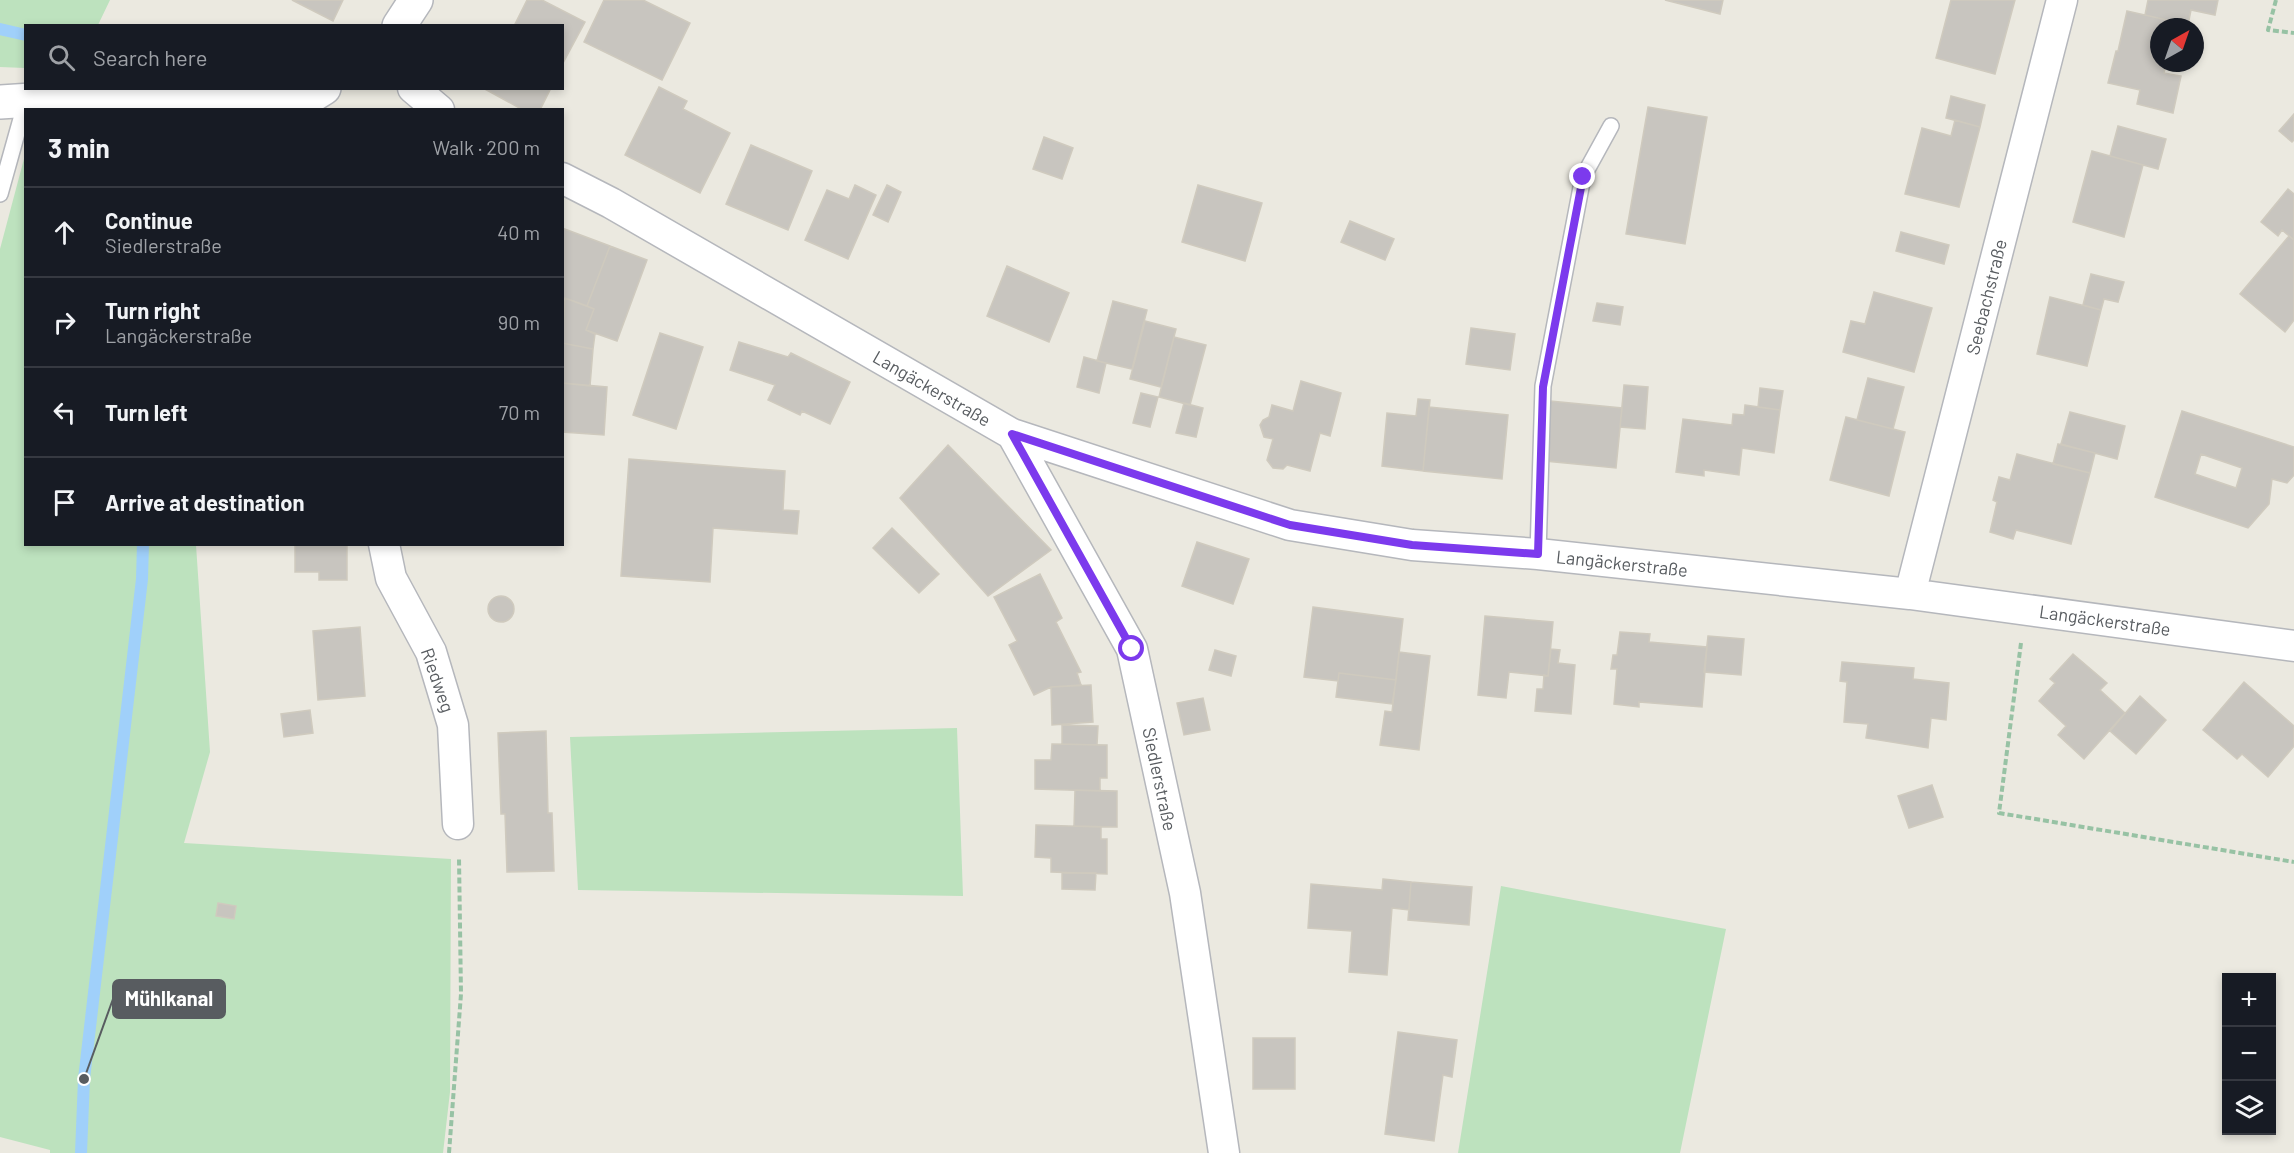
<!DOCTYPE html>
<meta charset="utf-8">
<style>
:root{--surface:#171b24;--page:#242831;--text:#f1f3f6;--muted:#9ea1a6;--line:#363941}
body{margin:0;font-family:Barlow,sans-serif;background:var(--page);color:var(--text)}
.controls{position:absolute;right:18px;bottom:18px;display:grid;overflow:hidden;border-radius:0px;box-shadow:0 3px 9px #0003}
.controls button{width:54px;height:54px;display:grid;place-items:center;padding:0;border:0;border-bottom:2px solid var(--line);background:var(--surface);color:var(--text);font:30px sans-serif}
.compass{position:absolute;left:2150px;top:18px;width:54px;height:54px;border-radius:50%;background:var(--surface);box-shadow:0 3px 9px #0003;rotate:40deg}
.stop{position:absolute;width:18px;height:18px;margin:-14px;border:4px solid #7c3aed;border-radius:50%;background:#fff}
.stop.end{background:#7c3aed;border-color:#fff;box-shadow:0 2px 6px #0008}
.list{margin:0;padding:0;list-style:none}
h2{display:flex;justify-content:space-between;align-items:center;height:78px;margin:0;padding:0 24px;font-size:26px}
h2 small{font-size:20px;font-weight:400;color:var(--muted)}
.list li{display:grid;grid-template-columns:39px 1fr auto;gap:18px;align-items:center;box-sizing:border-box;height:90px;padding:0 24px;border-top:2px solid var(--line)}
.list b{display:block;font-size:22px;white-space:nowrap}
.list p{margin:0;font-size:20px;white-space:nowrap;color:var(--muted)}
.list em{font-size:20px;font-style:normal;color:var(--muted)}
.icon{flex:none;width:33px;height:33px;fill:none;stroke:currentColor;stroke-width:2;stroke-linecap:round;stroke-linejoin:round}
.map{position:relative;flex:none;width:2294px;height:1153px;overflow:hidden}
.search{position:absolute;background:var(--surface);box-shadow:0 3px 9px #0003;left:24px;top:24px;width:540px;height:66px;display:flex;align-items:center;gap:15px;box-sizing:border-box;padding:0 21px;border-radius:0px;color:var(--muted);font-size:22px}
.panel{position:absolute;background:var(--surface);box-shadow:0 3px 9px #0003;left:24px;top:108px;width:540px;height:438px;border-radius:0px}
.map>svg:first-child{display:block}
</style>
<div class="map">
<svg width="2294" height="1153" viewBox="0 0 2294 1153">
<rect width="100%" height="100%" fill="#ebe9e0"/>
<path fill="#bde2be" d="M0 0H110L98 25 26 26 25 68 0 67Z
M25 155 26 544 196 545 210 752 184 843 451 859 450 1092 443 1153H50V1150L0 1137V249Z
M957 728 963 896 578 890 570 737Z
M1501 886 1726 929 1680 1153H1458Z"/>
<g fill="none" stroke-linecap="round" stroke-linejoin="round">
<path stroke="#a0d0fa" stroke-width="12" d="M0 29 26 35
M81 1153 84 1079 142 579 143 544"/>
</g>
<path fill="#c8c5bf" stroke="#cfcabe" stroke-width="1.5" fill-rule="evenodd" d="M292 0H343L333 21Z
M527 0H542L585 22 562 65V26H514Z
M604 0H643L690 23 662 80 584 42Z
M1665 0H1723L1720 14Z
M1951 0H2015L1995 74 1936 58Z
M2148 0H2218L2215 15 2191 10 2188 25 2145 15Z
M2127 11 2176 22 2174 27H2159V63H2166L2164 73 2181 76 2173 113 2137 104 2140 90 2108 83 2116 51H2118Z
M659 87 687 101 683 109 730 133 700 193 625 155Z
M483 88H551L540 110H523Z
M1951 96 1985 105 1980 127 1946 118Z
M1648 107 1707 117 1685 244 1626 234Z
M2294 114V140L2292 142 2279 131Z
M1955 120 1980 127 1959 207 1905 194 1922 128 1951 136Z
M2118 126 2166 139 2158 169 2110 156Z
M1044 137 1073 148 1062 179 1033 169Z
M751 145 812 171 788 230 726 204Z
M2092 151 2143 165 2124 237 2073 222Z
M855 185 876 195 848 259 805 240 827 190 849 199Z
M887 185 901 192 888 222 873 215Z
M1198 185 1262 203 1245 261 1182 242Z
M2288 189 2294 194V240L2282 230 2278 236 2261 222Z
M1350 221 1394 239 1385 260 1341 242Z
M562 228 610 246 587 306 562 297Z
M1901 232 1949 245 1944 264 1896 251Z
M2289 236 2294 240V320L2285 332 2240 294Z
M610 246 647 260 617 341 586 330 594 309 587 306Z
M1007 266 1069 293 1049 342 987 316Z
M2091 274 2124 282 2118 302 2104 299 2101 310 2083 305Z
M1874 292 1932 308 1914 372 1843 352 1851 321 1865 324Z
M2050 297 2101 310 2087 366 2037 354Z
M565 298 594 309 586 330 595 334 593 349 562 343Z
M1113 301 1147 310 1132 369 1097 361Z
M1597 303 1623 307 1620 325 1593 321Z
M1145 321 1176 329 1161 387 1130 379Z
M1471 328 1515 334 1510 370 1466 364Z
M660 333 703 347 676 429 633 415Z
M1174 337 1206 345 1190 405 1159 397Z
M739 342 788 357 791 353 850 382 830 424 802 411 800 415 768 400 775 385 730 370Z
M562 343 593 349 590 386 562 383Z
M1084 357 1106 363 1099 393 1077 387Z
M1868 378 1904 387 1893 429 1857 420Z
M1301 381 1341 393 1330 436 1320 433 1310 471 1287 465 1283 469 1273 468 1267 460 1273 439 1264 437 1260 425 1263 420 1269 417 1272 405 1293 411Z
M562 383 607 387 604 435 562 432Z
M1624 385 1648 387 1645 429 1620 427Z
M1760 388 1783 391 1780 410 1758 407Z
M1141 393 1158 397 1150 427 1133 423Z
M1418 399 1430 400 1423 471 1382 466 1387 413 1416 416Z
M1550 401 1622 408 1616 468 1545 461Z
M1184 403 1203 408 1196 437 1176 433Z
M1745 405 1780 410 1774 453 1742 448 1739 475 1704 470V476L1676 472 1683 419 1732 425 1733 414 1744 415Z
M1429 407 1508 415 1502 479 1423 471Z
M2182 411 2294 447V475L2287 483 2272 479 2269 504 2248 528 2155 497ZM2201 454 2242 468 2236 488 2195 474Z
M2070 412 2125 426 2117 459 2061 444Z
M1846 417 1905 432 1889 496 1830 480Z
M2058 444 2095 453 2090 473 2053 464Z
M948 445 1051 550 988 596 900 498Z
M2017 454 2090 473 2071 544 2016 530 2013 539 1990 532 1997 502 1993 500 1999 477 2010 480Z
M629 459 785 471 783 510 799 511 797 534 713 528 710 582 621 576Z
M892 528 939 574 919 593 873 548Z
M1197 542 1249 559 1233 604 1182 586Z
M295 544H347V580H319V572H295Z
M1040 574 1062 618 1056 622 1081 672 1077 673 1081 685 1051 687 1034 695 1009 645 1017 641 994 597Z
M488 609a13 13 0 1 1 26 0a13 13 0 1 1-26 0Z
M1313 607 1403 619 1396 680 1339 673 1338 681 1304 677Z
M1485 616 1553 622 1548 676 1509 672 1506 698 1478 695Z
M360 627 365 696 318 700 313 631Z
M1620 632 1650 634 1649 642 1707 647 1702 707 1639 702V707L1614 704 1617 669H1611L1613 655H1617Z
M1708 636 1744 639 1741 675 1704 672Z
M1551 649 1560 650 1558 663 1575 665 1571 714 1535 711 1537 689H1543L1544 675 1548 676Z
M1215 650 1236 656 1231 676 1209 670Z
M1399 652 1430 656 1419 750 1380 745 1385 711 1392 712Z
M2073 654 2107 683 2100 690 2125 713 2084 759 2058 735 2066 726 2039 701 2055 683 2050 679Z
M1842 662 1914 668 1913 679 1949 683 1946 720 1931 718 1928 748 1866 738 1868 724 1844 722 1847 682 1840 681Z
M1339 673 1396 680 1392 704 1336 697Z
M2244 682 2294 726V746L2268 777 2242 754 2237 759 2203 730Z
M1091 685 1093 722 1052 725 1051 687Z
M2140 696 2166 720 2136 754 2110 731Z
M1203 698 1210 730 1184 735 1177 703Z
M310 710 313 733 284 737 281 714Z
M1062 725 1098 726 1097 745 1062 744Z
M546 731 548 813H552L554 871 507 872 505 814H501L498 733Z
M1052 744 1107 745V778H1100V791L1035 789V760H1051Z
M1932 785 1943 817 1909 828 1898 796Z
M1075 790 1117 791V827L1074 826Z
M1036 825 1101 827V839H1107V874L1051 872V858L1035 857Z
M1062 873H1096L1095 890 1062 889Z
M1383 879 1411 882 1409 910 1392 908 1387 975 1349 972 1352 931 1308 928 1311 884 1382 890Z
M1411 882 1472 887 1469 925 1408 920Z
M218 903 236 906 234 919 216 916Z
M1398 1032 1457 1040 1452 1077 1443 1075 1434 1141 1385 1134Z
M1253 1038H1295V1089H1253Z"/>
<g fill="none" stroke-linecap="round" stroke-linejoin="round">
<g stroke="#b5b7bc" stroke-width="18">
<path id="service" d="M0 194 26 101
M1538 554 1543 386 1583 177 1611 126"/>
</g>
<g stroke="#b5b7bc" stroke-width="33">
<path id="minor" d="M413 88 439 110
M562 178 611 203 1012 434 1290 525 1412 545 1538 554 1910 594 2294 646
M1012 434 1132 649 1185 893 1224 1153
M384 544 391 578 431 652 453 725 458 824
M1910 594 2062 0"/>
</g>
<g stroke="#b5b7bc" stroke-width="36">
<path id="tertiary" d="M399 26 416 0
M0 102 77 97 308 98 324 88"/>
</g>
<path stroke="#97c2a4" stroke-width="4" stroke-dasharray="6 3" stroke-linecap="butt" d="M2276 0 2268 30 2294 33
M2021 643 1999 813 2294 862
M449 1153 461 994 459 858"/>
<use href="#service" stroke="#fff" stroke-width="15"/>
<use href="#minor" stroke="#fff" stroke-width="30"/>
<use href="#tertiary" stroke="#fff" stroke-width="33"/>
</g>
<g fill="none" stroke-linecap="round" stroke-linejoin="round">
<path stroke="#7c3aed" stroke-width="8" d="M1132 649 1012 434 1290 525 1412 545 1538 554 1543 387 1583 177"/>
</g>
<g text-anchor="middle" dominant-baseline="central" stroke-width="4.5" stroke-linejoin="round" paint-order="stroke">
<g font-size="18" fill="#585c60" stroke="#fff">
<text transform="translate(1986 297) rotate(-76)">Seebachstraße</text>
<text transform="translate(932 388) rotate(30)">Langäckerstraße</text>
<text transform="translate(1622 563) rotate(6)">Langäckerstraße</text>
<text transform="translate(2105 620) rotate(8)">Langäckerstraße</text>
<text transform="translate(438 680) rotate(71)">Riedweg</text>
<text transform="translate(1160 779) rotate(78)">Siedlerstraße</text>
</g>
</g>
<path fill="none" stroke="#585c60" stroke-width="2" d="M84 1079L113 999"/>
<circle fill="#585c60" stroke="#fff" stroke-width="2" cx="84" cy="1079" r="6"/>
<rect fill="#585c60" stroke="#585c60" stroke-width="2" x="113" y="980" width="112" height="38" rx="6"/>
<g font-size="20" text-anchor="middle" font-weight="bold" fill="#fff">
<text x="169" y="1006">Mühlkanal</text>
</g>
</svg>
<div class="controls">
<button>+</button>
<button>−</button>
<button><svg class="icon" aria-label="layers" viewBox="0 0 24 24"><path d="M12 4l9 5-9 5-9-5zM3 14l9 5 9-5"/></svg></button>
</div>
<svg class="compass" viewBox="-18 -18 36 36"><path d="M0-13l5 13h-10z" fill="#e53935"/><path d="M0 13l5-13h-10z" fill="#9ea1a6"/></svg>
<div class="stop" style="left:1132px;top:649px"></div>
<div class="stop end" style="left:1583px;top:177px"></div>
<div class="search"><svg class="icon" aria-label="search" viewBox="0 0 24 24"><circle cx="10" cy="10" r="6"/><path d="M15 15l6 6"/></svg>Search here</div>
<section class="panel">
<h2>3 min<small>Walk · 200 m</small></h2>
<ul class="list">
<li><svg class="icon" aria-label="ahead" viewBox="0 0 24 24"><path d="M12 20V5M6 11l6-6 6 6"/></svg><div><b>Continue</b><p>Siedlerstraße</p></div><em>40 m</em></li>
<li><svg class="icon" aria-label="right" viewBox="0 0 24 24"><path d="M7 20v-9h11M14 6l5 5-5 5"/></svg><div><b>Turn right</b><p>Langäckerstraße</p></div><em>90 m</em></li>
<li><svg class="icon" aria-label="left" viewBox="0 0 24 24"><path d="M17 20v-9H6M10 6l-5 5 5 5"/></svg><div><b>Turn left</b></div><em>70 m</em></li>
<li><svg class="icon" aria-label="arrive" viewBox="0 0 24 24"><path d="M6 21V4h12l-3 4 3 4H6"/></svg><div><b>Arrive at destination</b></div></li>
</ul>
</section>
</div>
